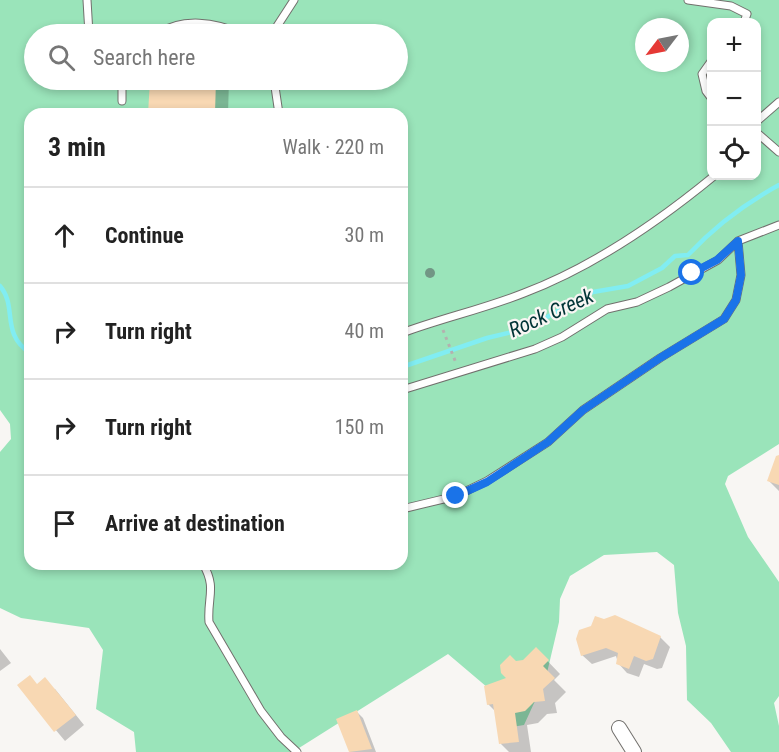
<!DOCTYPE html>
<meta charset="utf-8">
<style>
:root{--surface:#fff;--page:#f6f6f6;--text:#222;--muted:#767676;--line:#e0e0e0}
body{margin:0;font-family:"Roboto Condensed",sans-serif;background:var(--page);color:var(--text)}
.controls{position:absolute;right:18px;top:18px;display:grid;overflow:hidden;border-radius:12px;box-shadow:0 3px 9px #0003}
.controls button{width:54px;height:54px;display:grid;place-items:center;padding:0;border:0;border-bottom:2px solid var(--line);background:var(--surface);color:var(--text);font:30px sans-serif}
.compass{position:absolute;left:635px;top:18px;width:54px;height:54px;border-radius:50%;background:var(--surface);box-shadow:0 3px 9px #0003;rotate:238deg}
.stop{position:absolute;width:18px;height:18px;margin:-14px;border:4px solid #1a73e8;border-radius:50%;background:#fff}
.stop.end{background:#1a73e8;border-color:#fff;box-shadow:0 2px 6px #0008}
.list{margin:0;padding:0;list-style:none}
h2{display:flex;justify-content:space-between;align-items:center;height:78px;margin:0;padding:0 24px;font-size:26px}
h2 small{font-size:20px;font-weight:400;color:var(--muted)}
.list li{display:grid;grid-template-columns:39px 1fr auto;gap:18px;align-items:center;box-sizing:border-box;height:96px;padding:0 24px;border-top:2px solid var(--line)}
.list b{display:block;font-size:22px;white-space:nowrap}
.list em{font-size:20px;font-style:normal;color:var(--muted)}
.icon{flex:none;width:33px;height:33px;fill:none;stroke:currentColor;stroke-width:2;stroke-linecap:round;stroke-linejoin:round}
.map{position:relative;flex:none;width:779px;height:752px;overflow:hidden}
.search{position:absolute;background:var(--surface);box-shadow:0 3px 9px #0003;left:24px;top:24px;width:384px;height:66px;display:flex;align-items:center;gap:15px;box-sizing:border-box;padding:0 21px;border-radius:33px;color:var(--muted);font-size:22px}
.panel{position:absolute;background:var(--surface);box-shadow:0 3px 9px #0003;left:24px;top:108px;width:384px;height:462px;border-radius:18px}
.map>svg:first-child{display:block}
</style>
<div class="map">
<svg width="779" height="752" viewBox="0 0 779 752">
<rect width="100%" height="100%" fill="#f8f6f3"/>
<path fill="#9ae4ba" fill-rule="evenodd" d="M0 0H779V444L728 476 725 484 748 537 779 582V696L774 703 779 726V752H731L711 723 687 700 686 646 678 613 674 565 657 552 604 555 570 576 560 599 559 622 546 677 524 725 512 727 494 693 448 654 299 748 297 752H136L134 732 96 709 103 650 89 628 21 618 0 608V452L11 439 10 424 0 410ZM712 22H756V176H712ZM644 27H680V63H644ZM34 34H398V80H34ZM30 114H402V564H30Z"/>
<path fill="#0003" d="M151 80H229L228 114H150Z
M779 458V491L769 481Z
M660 637 670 647 662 668 657 669 644 664 639 677 627 673 618 663 616 656 592 664 582 655 577 639Z
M0 649 11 663 0 671Z
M536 649 560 674 554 680 566 692 555 703 557 713 547 714 538 723 527 725 531 752H509L501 744 496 712 488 704 508 678 515 662 523 661Z
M37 685 55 689 84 725 65 741 19 686Z
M357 712 363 718 376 752H350L338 719Z"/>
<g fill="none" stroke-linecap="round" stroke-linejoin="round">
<path stroke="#81edf2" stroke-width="4.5" d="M0 286C18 307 0 333 30 353
M402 367 487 338 525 329 593 292 628 286 662 268 675 256 688 255C715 226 744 204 779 185"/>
</g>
<path fill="#f8d8b3" d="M150 80H216L215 113 148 114Z
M779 455V485L767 481 776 456Z
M615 615 661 636 653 659 646 661 634 656 629 669 616 664 618 653 606 648 581 656 576 639 579 630 591 626 595 616 604 619Z
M536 647 549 660 543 666 555 678 543 689 545 701 534 702 525 711 515 713 519 742 499 744 493 704 487 705 484 686 506 678 501 673 500 665 510 655 516 661 523 660Z
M30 675 37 684 45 677 76 715 54 732 17 685Z
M357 710 372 749 349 752 336 719Z"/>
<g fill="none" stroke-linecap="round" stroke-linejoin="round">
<g stroke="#72706d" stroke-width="9">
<path id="lane" d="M87 0 89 34
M688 0 731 6 747 14 744 22
M157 34C183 17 215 22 242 34
M272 34 294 0
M712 60 702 74 706 91 712 99
M274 80 279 114
M122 101V80
M756 122 779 102
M756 132 779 152
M402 333C442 318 484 309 524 293 593 267 658 222 714 176
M402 390 535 349 562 337 607 309 637 302 669 287 718 260 738 241 779 225
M402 509 456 496 487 481 548 442 583 410 660 358 724 319 736 300 741 275 738 241
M203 564C217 588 207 597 209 622L261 711 281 737 297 752"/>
</g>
<g stroke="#72706d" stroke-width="16">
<path id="street" d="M619 728 634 752"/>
</g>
<path stroke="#b3b1af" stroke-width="3" stroke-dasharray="3 4.5" stroke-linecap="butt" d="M443 330 456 363"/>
<use href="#lane" stroke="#fff" stroke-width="7"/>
<use href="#street" stroke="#fff" stroke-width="14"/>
</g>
<circle fill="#729685" cx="430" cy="273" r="5"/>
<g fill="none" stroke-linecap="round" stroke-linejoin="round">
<path stroke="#1a73e8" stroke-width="8" d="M456 496 487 482 548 442 583 410 660 358 724 319 736 300 741 275 738 241 717 260 692 273"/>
</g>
<g text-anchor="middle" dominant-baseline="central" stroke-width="4.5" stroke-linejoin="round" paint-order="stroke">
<g font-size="21" font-style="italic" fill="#003436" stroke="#f8f6f3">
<text transform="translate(551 313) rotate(-24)">Rock Creek</text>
</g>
</g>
</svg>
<div class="controls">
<button>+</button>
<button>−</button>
<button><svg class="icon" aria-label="locate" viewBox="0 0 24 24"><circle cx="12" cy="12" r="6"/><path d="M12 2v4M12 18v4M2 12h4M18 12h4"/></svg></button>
</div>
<svg class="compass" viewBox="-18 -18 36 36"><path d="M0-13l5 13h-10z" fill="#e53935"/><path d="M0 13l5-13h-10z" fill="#767676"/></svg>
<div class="stop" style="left:692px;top:273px"></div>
<div class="stop end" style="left:456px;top:496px"></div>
<div class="search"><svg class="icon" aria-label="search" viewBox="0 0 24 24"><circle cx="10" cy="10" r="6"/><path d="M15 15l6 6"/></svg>Search here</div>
<section class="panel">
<h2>3 min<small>Walk · 220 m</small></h2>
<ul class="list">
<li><svg class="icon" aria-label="ahead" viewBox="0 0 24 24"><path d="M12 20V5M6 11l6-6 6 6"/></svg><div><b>Continue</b></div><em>30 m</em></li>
<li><svg class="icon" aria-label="right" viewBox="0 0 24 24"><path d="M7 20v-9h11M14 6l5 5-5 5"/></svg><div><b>Turn right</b></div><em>40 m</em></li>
<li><svg class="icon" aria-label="right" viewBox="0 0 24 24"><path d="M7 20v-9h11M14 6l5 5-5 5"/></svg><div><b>Turn right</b></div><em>150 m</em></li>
<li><svg class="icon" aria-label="arrive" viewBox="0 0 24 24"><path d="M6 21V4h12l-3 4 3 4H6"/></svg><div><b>Arrive at destination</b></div></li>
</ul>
</section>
</div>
